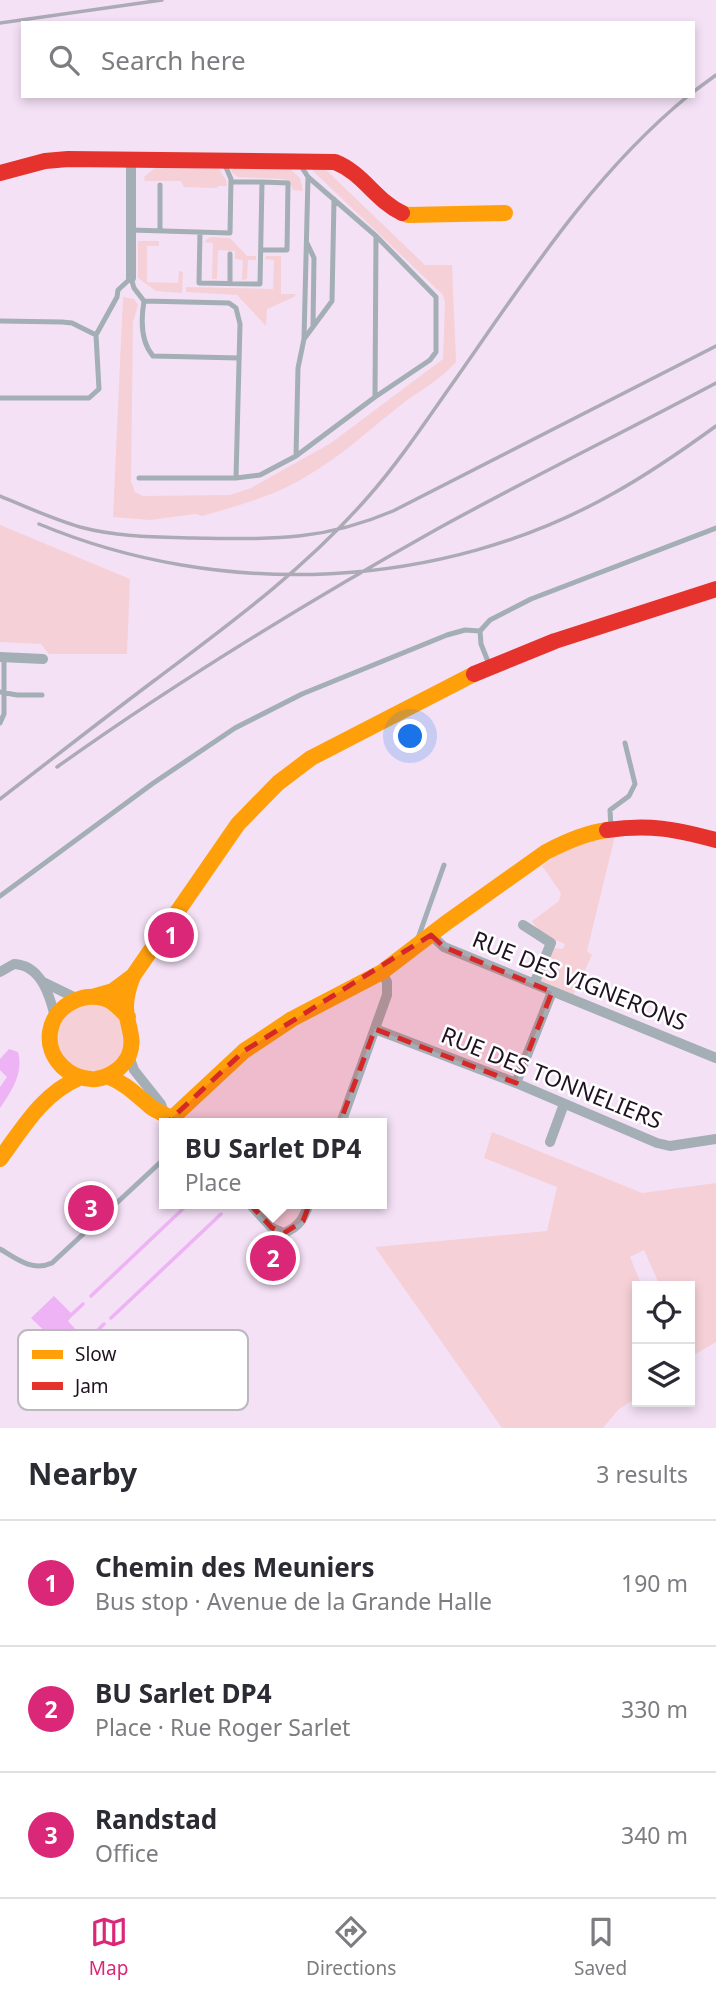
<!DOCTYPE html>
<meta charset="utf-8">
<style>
:root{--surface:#fff;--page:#f7f7f7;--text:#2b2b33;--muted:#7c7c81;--line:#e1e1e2;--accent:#db2777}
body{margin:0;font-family:"Noto Sans",sans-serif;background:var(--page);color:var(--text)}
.controls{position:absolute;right:21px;bottom:21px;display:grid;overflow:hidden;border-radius:0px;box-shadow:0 4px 10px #0003}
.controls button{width:63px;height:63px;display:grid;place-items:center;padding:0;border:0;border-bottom:2px solid var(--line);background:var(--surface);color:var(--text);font:35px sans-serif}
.you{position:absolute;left:411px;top:737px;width:24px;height:24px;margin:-18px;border:5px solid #fff;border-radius:50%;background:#1a73e8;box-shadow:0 0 0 10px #1a73e833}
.badge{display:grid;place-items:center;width:46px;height:46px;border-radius:50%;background:var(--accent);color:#fff;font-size:23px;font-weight:700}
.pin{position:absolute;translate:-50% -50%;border:4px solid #fff;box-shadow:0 2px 7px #0006}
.popup{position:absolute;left:159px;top:1118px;width:228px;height:91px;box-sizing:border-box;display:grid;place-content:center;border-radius:0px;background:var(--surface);filter:drop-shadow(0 2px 5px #0005);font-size:23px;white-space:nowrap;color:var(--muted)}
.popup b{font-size:26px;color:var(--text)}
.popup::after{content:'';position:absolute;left:50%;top:100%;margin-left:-14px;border:14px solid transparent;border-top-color:var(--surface)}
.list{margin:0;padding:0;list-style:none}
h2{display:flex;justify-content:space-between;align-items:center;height:91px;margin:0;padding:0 28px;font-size:30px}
h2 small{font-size:23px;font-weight:400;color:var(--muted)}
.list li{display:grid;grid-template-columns:46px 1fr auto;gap:21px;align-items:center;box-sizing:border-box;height:126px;padding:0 28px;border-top:2px solid var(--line)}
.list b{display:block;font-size:26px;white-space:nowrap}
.list p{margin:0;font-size:23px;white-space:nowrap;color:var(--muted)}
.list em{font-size:23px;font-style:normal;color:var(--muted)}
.icon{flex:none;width:38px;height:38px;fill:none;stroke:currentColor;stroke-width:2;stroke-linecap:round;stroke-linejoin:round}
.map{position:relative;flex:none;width:716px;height:1428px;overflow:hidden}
.search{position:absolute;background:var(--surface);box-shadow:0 4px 10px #0003;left:21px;right:21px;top:21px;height:77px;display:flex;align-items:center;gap:18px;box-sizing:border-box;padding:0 24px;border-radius:0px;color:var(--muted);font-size:26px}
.sheet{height:469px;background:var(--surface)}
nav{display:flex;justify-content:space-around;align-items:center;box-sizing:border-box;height:98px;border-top:2px solid var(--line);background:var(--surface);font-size:19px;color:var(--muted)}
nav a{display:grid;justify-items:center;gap:4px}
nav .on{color:var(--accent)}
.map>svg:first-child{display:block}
</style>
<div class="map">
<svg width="716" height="1428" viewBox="0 0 716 1428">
<rect width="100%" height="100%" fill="#f4e1f6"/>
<path fill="#f6d0d7" d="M156 167 219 169 226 180 227 186H219L216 188 184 187 181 181H145L144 177Z
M312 167H323L425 265H452L456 362C440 381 416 392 397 408 367 432 340 457 307 476 275 496 237 506 202 516L196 514 150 520 113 517 123 297 134 299 138 305 133 322 131 481 135 492 143 496 230 495 251 488 331 443 443 359 445 302 443 295 313 171Z
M231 168 290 169 300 178 303 191 293 190 289 181 283 179 238 177 232 173Z
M210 237 230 238 247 256H256V260H248L247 279 242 280 243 260 235 259V251L218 250 217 279H212L213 243 204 242Z
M138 241H159V246H147V282L178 283 179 271 183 272 182 293 156 291 138 278Z
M266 256H281V294H296L294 297 267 309 266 326 237 295 186 292V287L273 289 274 260 265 259Z
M0 525 130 579 127 654H49L41 644 0 642Z
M615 836 587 951 592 955 573 996 539 983 551 951 556 948 563 949 565 944 541 934 532 921 559 901 561 893 542 866C562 848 589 839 615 836Z
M57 1037a34 34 0 1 1 68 0a34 34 0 1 1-68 0Z
M492 1132 642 1193 716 1183V1342L692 1356 690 1351V1286H660L644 1250 630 1257 642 1286H637V1397L618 1410 603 1428H502L375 1247 547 1231 557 1187 484 1158Z"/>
<path fill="#eeb3f4" d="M9 1049 18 1052C24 1073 11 1092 0 1108V1087L7 1077 0 1070V1059Z
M54 1296 73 1315 68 1321 88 1343 80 1365 31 1318Z"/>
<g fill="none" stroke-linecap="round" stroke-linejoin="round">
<path stroke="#eeb3f4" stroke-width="3.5" d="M91 1296 188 1204
M69 1317 83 1304
M111 1318 221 1214
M85 1343 104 1324"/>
<path stroke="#a3aeb5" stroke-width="5" d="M301 166 308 177 376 236 375 397 296 456 298 368 304 339 308 177
M231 182H262
M160 185V231
M131 230 230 233 231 179 225 165
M200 232 199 283 260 284 262 182 288 183 287 250H261
M307 243 314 258 313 326
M230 284V254
M0 321 62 322 72 323 96 335
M304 339 332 301 334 199
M375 397 430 360 436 352V297L376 236
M0 398H89L99 389 96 335 117 297 118 290 131 278 134 288 144 301
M139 478H236L240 324 236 308 229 303 144 301C141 319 140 341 153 356L239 358
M236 478 260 475 296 456
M489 664 481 644 480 631 490 620 531 599 716 528
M0 692 17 695H42
M0 723 4 714V658
M611 828 610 810 629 796 635 784 625 743
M0 896 152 784 235 728 302 694 447 635 465 630 480 631
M418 938 444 865
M0 1249C17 1259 32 1272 52 1263L164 1159"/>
<path stroke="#a3aeb5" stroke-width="10" d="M131 278V159
M0 657 43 659
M523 925 551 943 534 984
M431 935 444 947 716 1058
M0 972 14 964C41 965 50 996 55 1017
M43 982 78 999
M375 1029 516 1083 657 1143 670 1146 716 1139
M129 1056 134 1070 161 1104 164 1113
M516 1083 552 992
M341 1123 387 995V982L382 972
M550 1142 564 1104
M250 1204 272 1228 284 1233C300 1226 303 1219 309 1204"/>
<path stroke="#ff9f0a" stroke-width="16" d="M402 213 408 215 505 213
M96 996 113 991 133 976 238 824 278 783 311 758 474 674
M128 1017C123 1012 118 1006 112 1002 88 988 54 1004 50 1032 46 1058 70 1081 96 1079 110 1077 123 1068 129 1055 136 1038 126 1024 126 1007 126 997 129 986 133 976
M107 1076C128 1085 134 1093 151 1107 157 1112 165 1113 171 1119L244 1051 292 1019 382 972 446 923 546 852C565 842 585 833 607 830
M0 1159C23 1128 42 1094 79 1078"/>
<path stroke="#e5322d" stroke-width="16" d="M0 173 45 161 68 159 335 162C363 173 376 201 402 213
M474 674 555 641 716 589
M607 830C650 824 674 829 716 840"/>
<path stroke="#acaab5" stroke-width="3.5" d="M0 23 162 0
M693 92 716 75
M0 496C26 507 53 519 80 527 117 537 155 537 193 538 270 539 320 542 393 511L716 346
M39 524C221 600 442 591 614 493 650 473 683 450 716 426
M57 767C179 680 307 602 439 528 530 478 624 432 716 383
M0 799C52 759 103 719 155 680 231 623 306 568 368 497 398 463 424 424 450 387 522 285 590 176 688 96"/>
</g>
<path fill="#d62828" fill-opacity="0.2" stroke="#d62828" stroke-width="5" stroke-dasharray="14 9" stroke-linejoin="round" d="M431 935 444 947 552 992 516 1083 375 1029 303 1221 284 1233 272 1228 171 1119 244 1051Z"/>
<g text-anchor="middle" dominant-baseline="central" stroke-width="5" stroke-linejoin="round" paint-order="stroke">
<g font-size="23" fill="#201222" stroke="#fff">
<text transform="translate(580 980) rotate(22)">RUE DES VIGNERONS</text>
<text transform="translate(552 1077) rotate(22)">RUE DES TONNELIERS</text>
</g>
</g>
<rect x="18" y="1330" width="230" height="80" rx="10" fill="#fff" stroke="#bcb8bd" stroke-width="2"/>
<rect x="32" y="1350" width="31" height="9" fill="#ff9f0a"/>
<rect x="32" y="1382" width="31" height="8" fill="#e5322d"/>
<g font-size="19" fill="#201222">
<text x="75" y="1361">Slow</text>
<text x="75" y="1393">Jam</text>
</g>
</svg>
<div class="controls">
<button><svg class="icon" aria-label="locate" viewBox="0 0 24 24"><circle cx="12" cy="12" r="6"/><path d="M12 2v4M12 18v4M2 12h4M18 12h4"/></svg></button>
<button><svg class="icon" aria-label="layers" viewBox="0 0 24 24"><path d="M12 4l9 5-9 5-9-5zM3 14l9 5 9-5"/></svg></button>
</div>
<div class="you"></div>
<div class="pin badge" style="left:171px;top:935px">1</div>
<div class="pin badge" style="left:273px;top:1258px">2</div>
<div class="popup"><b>BU Sarlet DP4</b>Place</div>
<div class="pin badge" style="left:91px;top:1208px">3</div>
<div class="search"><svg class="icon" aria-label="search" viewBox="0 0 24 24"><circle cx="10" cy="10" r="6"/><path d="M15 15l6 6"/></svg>Search here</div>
</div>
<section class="sheet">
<h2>Nearby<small>3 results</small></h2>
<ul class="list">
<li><span class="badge">1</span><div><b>Chemin des Meuniers</b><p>Bus stop · Avenue de la Grande Halle</p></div><em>190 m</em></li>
<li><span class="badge">2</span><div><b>BU Sarlet DP4</b><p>Place · Rue Roger Sarlet</p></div><em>330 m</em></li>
<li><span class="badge">3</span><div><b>Randstad</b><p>Office</p></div><em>340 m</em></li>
</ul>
</section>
<nav>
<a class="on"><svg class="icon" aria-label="map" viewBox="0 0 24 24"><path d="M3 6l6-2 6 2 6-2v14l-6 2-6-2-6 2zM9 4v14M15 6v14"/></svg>Map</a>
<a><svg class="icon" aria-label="directions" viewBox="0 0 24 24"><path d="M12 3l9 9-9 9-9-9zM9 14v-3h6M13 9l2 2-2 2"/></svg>Directions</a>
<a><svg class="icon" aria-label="saved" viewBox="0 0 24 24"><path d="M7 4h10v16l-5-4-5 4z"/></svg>Saved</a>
</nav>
